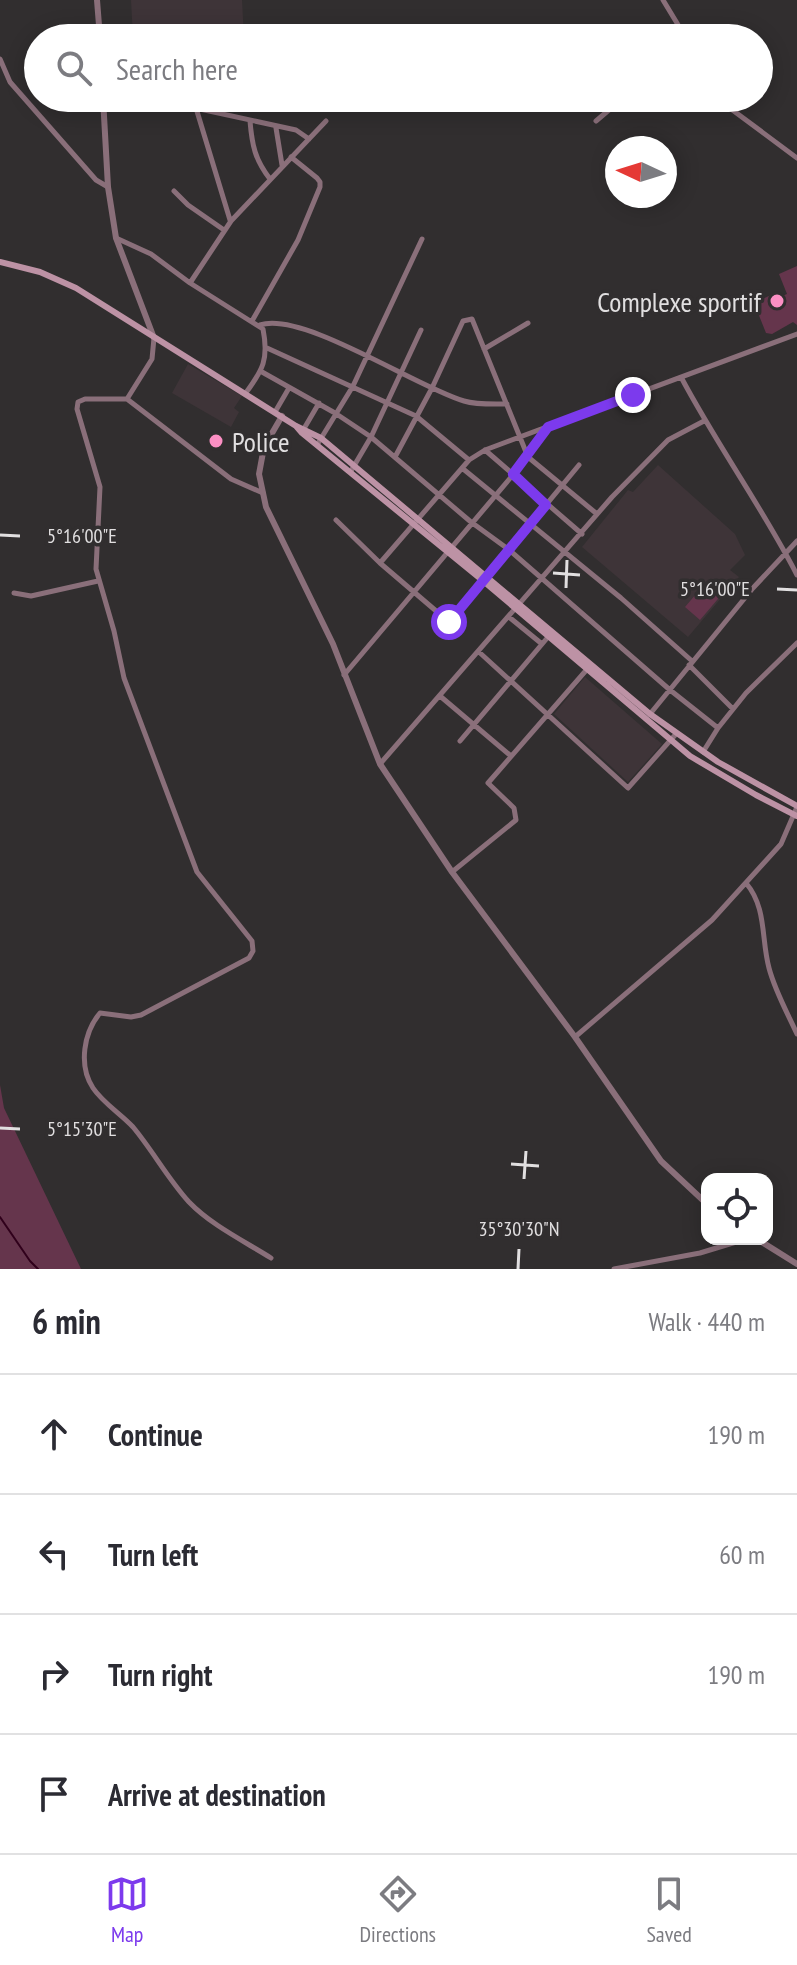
<!DOCTYPE html>
<meta charset="utf-8">
<style>
:root{--surface:#fff;--page:#f2f2f3;--text:#2b2b33;--muted:#7c7c81;--line:#e1e1e2;--accent:#7c3aed}
body{margin:0;font-family:"PT Sans Narrow",sans-serif;background:var(--page);color:var(--text)}
.controls{position:absolute;right:24px;bottom:24px;display:grid;overflow:hidden;border-radius:16px;box-shadow:0 4px 20px #0003}
.controls button{width:72px;height:72px;display:grid;place-items:center;padding:0;border:0;border-bottom:2px solid var(--line);background:var(--surface);color:var(--text);font:40px sans-serif}
.compass{position:absolute;left:605px;top:136px;width:72px;height:72px;border-radius:50%;background:var(--surface);box-shadow:0 4px 20px #0003;rotate:274deg}
.stop{position:absolute;width:24px;height:24px;margin:-18px;border:6px solid #7c3aed;border-radius:50%;background:#fff}
.stop.end{background:#7c3aed;border-color:#fff;box-shadow:0 2px 8px #0008}
.list{margin:0;padding:0;list-style:none}
h2{display:flex;justify-content:space-between;align-items:center;height:104px;margin:0;padding:0 32px;font-size:34px}
h2 small{font-size:26px;font-weight:400;color:var(--muted)}
.list li{display:grid;grid-template-columns:52px 1fr auto;gap:24px;align-items:center;box-sizing:border-box;height:120px;padding:0 32px;border-top:2px solid var(--line)}
.list b{display:block;font-size:30px;white-space:nowrap}
.list em{font-size:26px;font-style:normal;color:var(--muted)}
.icon{flex:none;width:44px;height:44px;fill:none;stroke:currentColor;stroke-width:2;stroke-linecap:round;stroke-linejoin:round}
.map{position:relative;flex:none;width:797px;height:1269px;overflow:hidden}
.search{position:absolute;background:var(--surface);box-shadow:0 4px 20px #0003;left:24px;right:24px;top:24px;height:88px;display:flex;align-items:center;gap:20px;box-sizing:border-box;padding:0 28px;border-radius:44px;color:var(--muted);font-size:30px}
.sheet{height:584px;background:var(--surface)}
nav{display:flex;justify-content:space-around;align-items:center;box-sizing:border-box;height:112px;border-top:2px solid var(--line);background:var(--surface);font-size:22px;color:var(--muted)}
nav a{display:grid;justify-items:center;gap:4px}
nav .on{color:var(--accent)}
.map>svg:first-child{display:block}
</style>
<div class="map">
<svg width="797" height="1269" viewBox="0 0 797 1269">
<rect width="100%" height="100%" fill="#312e2f"/>
<path fill="#3e3438" d="M131 0H242L244 38H133Z
M188 364 242 396 234 408 239 412 231 427 172 393Z
M658 465 735 534 745 555 730 570 739 577 688 637 582 547 628 490 633 492Z
M585 677 662 744 628 782 554 714Z"/>
<path fill="#65354c" d="M797 266V325L793 322 772 334 766 333 754 303 773 294 775 299 787 294 779 274Z
M708 580 723 593 700 620 685 607Z
M0 1085 4 1108 81 1269H0Z"/>
<g fill="none" stroke-linecap="round" stroke-linejoin="round">
<path stroke="#30001b" stroke-width="2" d="M0 1217 30 1261 38 1269"/>
<path stroke="#8a6f7a" stroke-width="5" d="M663 0 686 38
M0 59 10 82 96 180 108 187
M149 98 296 130 309 139
M722 98 727 106 797 158
M196 108 230 220
M250 121C252 145 255 160 270 179
M596 121 623 98
M276 128 282 165
M174 191 188 205 224 230
M116 238 151 254 190 283 263 329C269 359 263 370 245 394
M190 283 231 221 326 121
M252 321 298 240 320 187V182L317 178 291 157
M260 325C303 311 416 387 464 401 477 405 494 404 507 404
M154 338 152 359 127 399H85L78 402 77 409 100 487 96 569 114 631 124 678 197 872 252 941 253 951 249 958 141 1015 131 1017 100 1013C84 1032 78 1065 93 1088 103 1103 121 1114 133 1127 153 1151 168 1179 189 1202 211 1225 244 1241 271 1258
M267 348 416 416 469 460
M484 349 528 323
M262 372 335 413 371 437 471 522 508 549 670 690 718 728 703 752
M681 377C717 445 762 507 797 575
M127 399 231 479 263 493
M275 412 289 388
M302 432 319 403
M317 445 353 386 422 239
M485 450 582 534
M395 457 432 388 463 321 472 319 528 457 597 514
M462 468 621 598 692 661
M351 471 371 437 421 330
M336 520 380 563 449 622 579 465
M380 563 469 460 485 450 797 334
M14 593 31 596 98 581
M509 617 542 644
M479 652 628 788 676 734
M689 665 733 709
M344 675 528 457 547 428
M440 696 511 756
M650 714 753 588 797 541
M718 728 746 693 797 643
M460 741 548 637
M380 764 612 497 668 440 704 421
M452 872 516 820 514 808 488 783 589 667
M746 883C767 908 761 939 769 968 775 991 787 1012 797 1034
M575 1037 712 920 781 844 797 807
M614 1269 700 1253 746 1239"/>
<path stroke="#8a6f7a" stroke-width="6" d="M97 0 100 38
M103 98 108 187 116 238 154 338
M282 416 264 447 259 474 266 507 333 644 380 764 452 872 575 1037 661 1161 707 1204
M757 1239 797 1264"/>
<path stroke="#bd92a5" stroke-width="6" d="M0 262 40 272 76 288 296 426 321 438 650 714 718 762 797 806
M296 426 302 433 482 580 690 756 756 795 797 816"/>
</g>
<g fill="none" stroke-linecap="round" stroke-linejoin="round">
<path stroke="#7c3aed" stroke-width="10" d="M449 622 546 505 513 474 548 427 633 395"/>
</g>
<path fill="none" stroke="#e1dfe0" stroke-width="3" d="M0 535 20 536M553 573 580 575M566 588 567 560M777 589 797 590M0 1128 20 1129M511 1164 539 1166M524 1179 526 1151M518 1269 519 1249"/>
<g fill="#fb8fc3" stroke="#312e2f" stroke-width="3">
<circle cx="777" cy="301" r="8"/>
<circle cx="216" cy="441" r="8"/>
</g>
<g text-anchor="middle" dominant-baseline="central" stroke-width="7" stroke-linejoin="round" paint-order="stroke">
<g font-size="28" fill="#e1dfe0" stroke="#312e2f" text-anchor="end">
<text x="761" y="301">Complexe sportif</text>
<text x="232" y="441" text-anchor="start">Police</text>
</g>
</g>
<g font-size="20" text-anchor="middle" fill="#e1dfe0" stroke="#312e2f" stroke-width="7" stroke-linejoin="round" paint-order="stroke">
<text x="82" y="543">5°16'00"E</text>
<text x="715" y="596">5°16'00"E</text>
<text x="82" y="1136">5°15'30"E</text>
<text x="519" y="1236">35°30'30"N</text>
</g>
</svg>
<div class="controls">
<button><svg class="icon" aria-label="locate" viewBox="0 0 24 24"><circle cx="12" cy="12" r="6"/><path d="M12 2v4M12 18v4M2 12h4M18 12h4"/></svg></button>
</div>
<svg class="compass" viewBox="-18 -18 36 36"><path d="M0-13l5 13h-10z" fill="#e53935"/><path d="M0 13l5-13h-10z" fill="#7c7c81"/></svg>
<div class="stop" style="left:449px;top:622px"></div>
<div class="stop end" style="left:633px;top:395px"></div>
<div class="search"><svg class="icon" aria-label="search" viewBox="0 0 24 24"><circle cx="10" cy="10" r="6"/><path d="M15 15l6 6"/></svg>Search here</div>
</div>
<section class="sheet">
<h2>6 min<small>Walk · 440 m</small></h2>
<ul class="list">
<li><svg class="icon" aria-label="ahead" viewBox="0 0 24 24"><path d="M12 20V5M6 11l6-6 6 6"/></svg><div><b>Continue</b></div><em>190 m</em></li>
<li><svg class="icon" aria-label="left" viewBox="0 0 24 24"><path d="M17 20v-9H6M10 6l-5 5 5 5"/></svg><div><b>Turn left</b></div><em>60 m</em></li>
<li><svg class="icon" aria-label="right" viewBox="0 0 24 24"><path d="M7 20v-9h11M14 6l5 5-5 5"/></svg><div><b>Turn right</b></div><em>190 m</em></li>
<li><svg class="icon" aria-label="arrive" viewBox="0 0 24 24"><path d="M6 21V4h12l-3 4 3 4H6"/></svg><div><b>Arrive at destination</b></div></li>
</ul>
</section>
<nav>
<a class="on"><svg class="icon" aria-label="map" viewBox="0 0 24 24"><path d="M3 6l6-2 6 2 6-2v14l-6 2-6-2-6 2zM9 4v14M15 6v14"/></svg>Map</a>
<a><svg class="icon" aria-label="directions" viewBox="0 0 24 24"><path d="M12 3l9 9-9 9-9-9zM9 14v-3h6M13 9l2 2-2 2"/></svg>Directions</a>
<a><svg class="icon" aria-label="saved" viewBox="0 0 24 24"><path d="M7 4h10v16l-5-4-5 4z"/></svg>Saved</a>
</nav>
